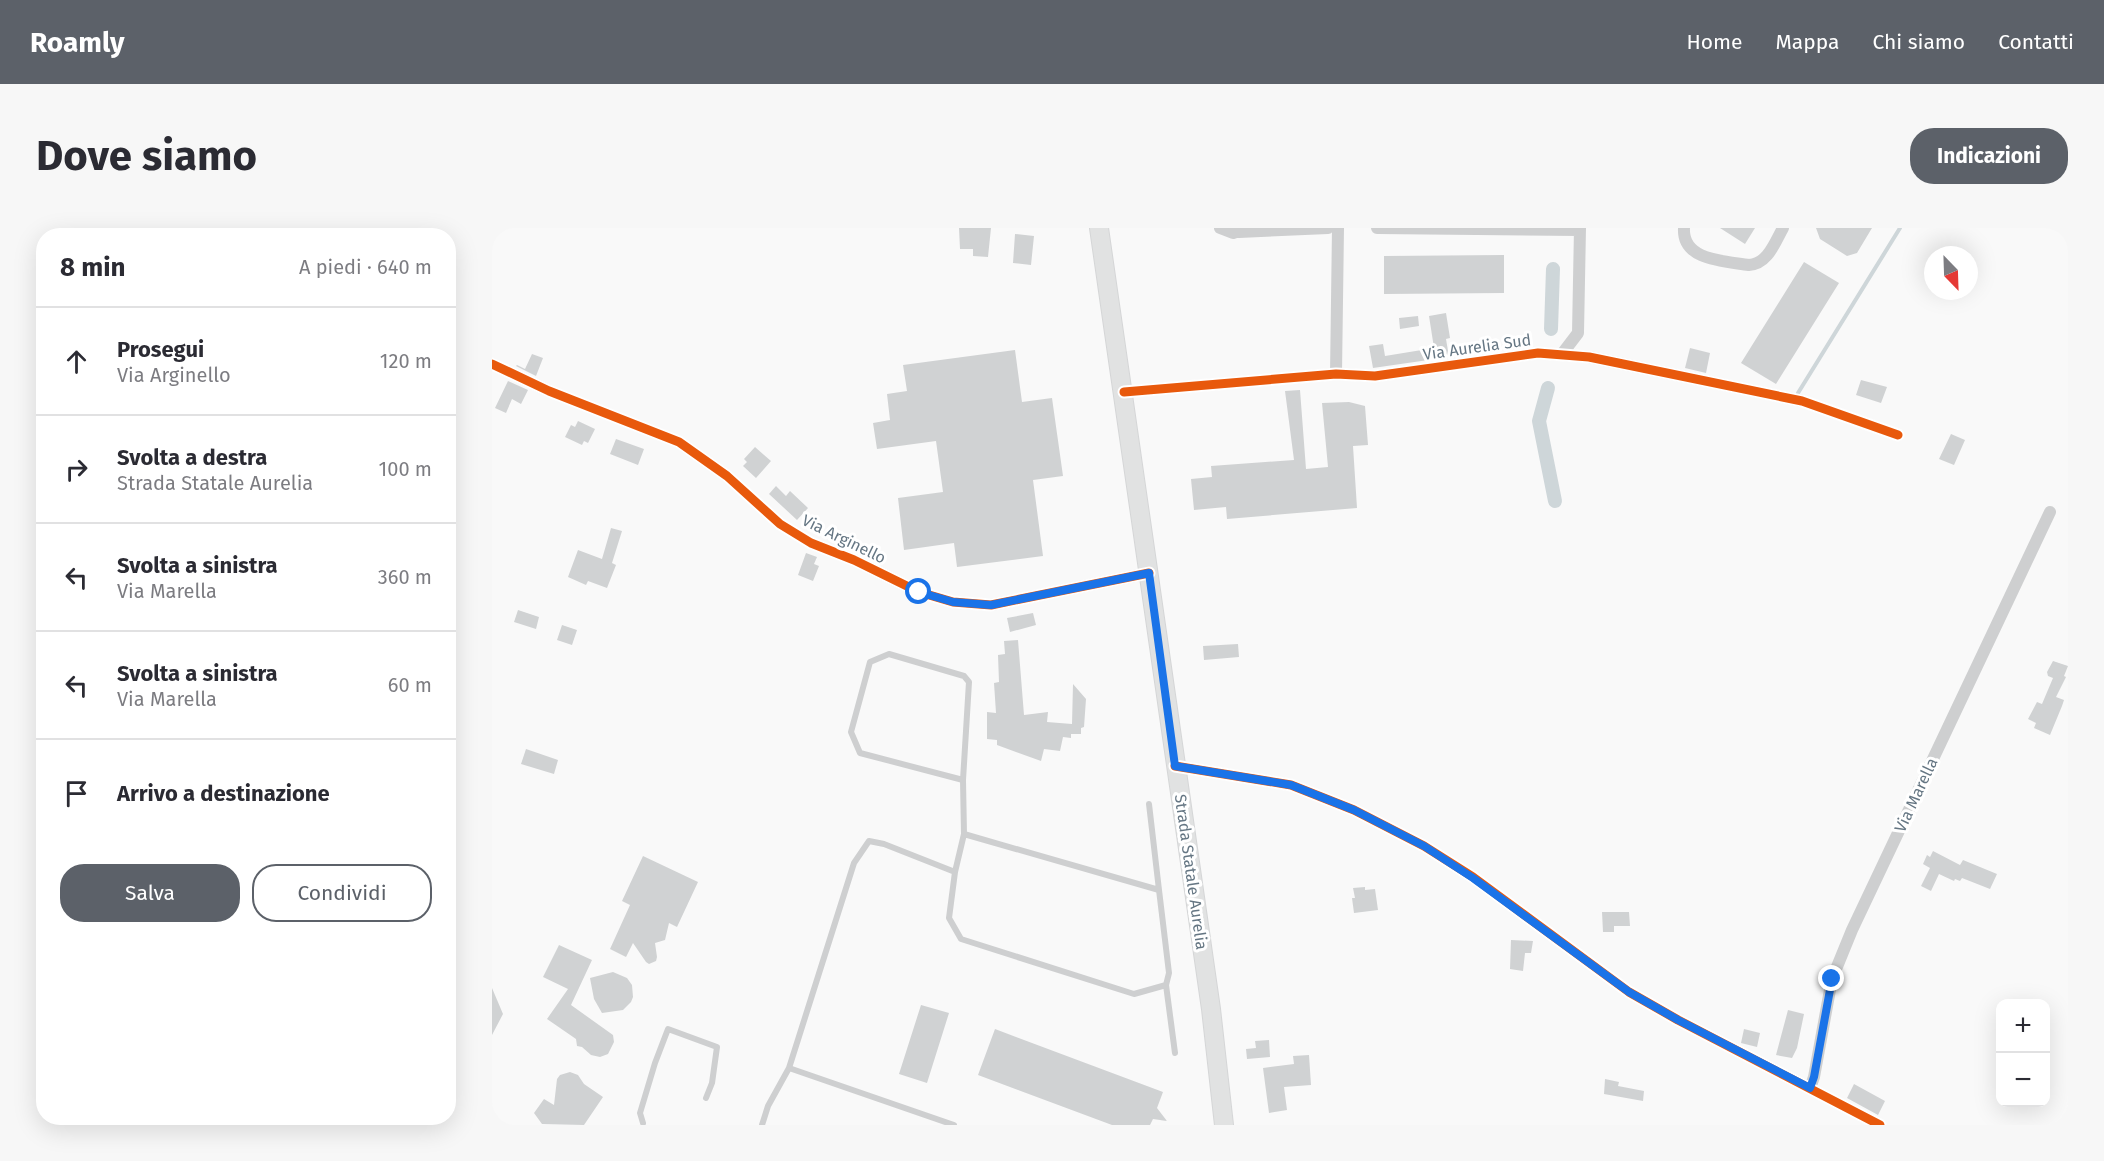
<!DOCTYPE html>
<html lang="it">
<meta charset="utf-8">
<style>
:root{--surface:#fff;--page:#f7f7f7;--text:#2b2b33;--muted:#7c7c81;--line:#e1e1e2;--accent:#5c6169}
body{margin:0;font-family:"Fira Sans",sans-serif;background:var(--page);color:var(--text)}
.controls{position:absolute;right:18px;bottom:18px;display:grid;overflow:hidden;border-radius:12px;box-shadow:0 6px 24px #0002}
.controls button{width:54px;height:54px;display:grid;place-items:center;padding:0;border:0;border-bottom:2px solid var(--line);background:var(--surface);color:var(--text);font:30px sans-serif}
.compass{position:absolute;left:1432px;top:18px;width:54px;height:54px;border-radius:50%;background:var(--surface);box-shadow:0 6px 24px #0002;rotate:157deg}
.stop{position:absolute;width:18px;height:18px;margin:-14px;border:4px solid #1a73e8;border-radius:50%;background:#fff}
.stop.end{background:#1a73e8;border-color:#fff;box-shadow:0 2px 6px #0008}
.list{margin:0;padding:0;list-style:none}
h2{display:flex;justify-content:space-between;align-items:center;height:78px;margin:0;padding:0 24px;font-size:26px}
h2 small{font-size:20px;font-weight:400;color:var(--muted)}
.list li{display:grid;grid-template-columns:39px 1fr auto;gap:18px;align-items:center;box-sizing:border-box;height:108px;padding:0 24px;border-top:2px solid var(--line)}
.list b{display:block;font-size:22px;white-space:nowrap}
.list p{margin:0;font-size:20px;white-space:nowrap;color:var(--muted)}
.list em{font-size:20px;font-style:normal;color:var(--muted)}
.actions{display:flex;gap:12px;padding:18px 24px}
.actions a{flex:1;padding:14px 0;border:2px solid var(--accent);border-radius:24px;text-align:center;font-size:21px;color:var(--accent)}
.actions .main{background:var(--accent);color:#fff}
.icon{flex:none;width:33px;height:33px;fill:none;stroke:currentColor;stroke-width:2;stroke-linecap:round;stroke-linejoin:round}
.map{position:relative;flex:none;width:1576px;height:897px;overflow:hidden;border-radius:24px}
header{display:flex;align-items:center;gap:36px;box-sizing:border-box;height:84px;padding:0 30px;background:var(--accent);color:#fff}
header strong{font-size:28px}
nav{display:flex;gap:33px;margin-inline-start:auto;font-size:21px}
.intro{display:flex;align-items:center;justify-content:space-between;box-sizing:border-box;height:144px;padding:0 36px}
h1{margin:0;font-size:42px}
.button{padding:15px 27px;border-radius:24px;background:var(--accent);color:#fff;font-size:21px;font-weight:700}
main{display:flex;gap:36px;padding:0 36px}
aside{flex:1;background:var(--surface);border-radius:24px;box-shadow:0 6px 24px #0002}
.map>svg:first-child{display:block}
</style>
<header>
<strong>Roamly</strong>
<nav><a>Home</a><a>Mappa</a><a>Chi siamo</a><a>Contatti</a></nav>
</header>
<div class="intro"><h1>Dove siamo</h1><a class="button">Indicazioni</a></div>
<main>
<aside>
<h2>8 min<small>A piedi · 640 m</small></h2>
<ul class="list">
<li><svg class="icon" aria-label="ahead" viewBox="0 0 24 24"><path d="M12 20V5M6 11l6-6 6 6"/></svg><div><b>Prosegui</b><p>Via Arginello</p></div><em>120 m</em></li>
<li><svg class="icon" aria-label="right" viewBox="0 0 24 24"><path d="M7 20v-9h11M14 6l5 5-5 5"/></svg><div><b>Svolta a destra</b><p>Strada Statale Aurelia</p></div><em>100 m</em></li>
<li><svg class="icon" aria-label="left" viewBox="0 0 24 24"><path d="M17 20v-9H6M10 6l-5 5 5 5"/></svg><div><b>Svolta a sinistra</b><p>Via Marella</p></div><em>360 m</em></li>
<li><svg class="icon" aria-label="left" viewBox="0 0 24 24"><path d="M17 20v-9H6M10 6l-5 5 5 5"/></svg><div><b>Svolta a sinistra</b><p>Via Marella</p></div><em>60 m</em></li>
<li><svg class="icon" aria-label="arrive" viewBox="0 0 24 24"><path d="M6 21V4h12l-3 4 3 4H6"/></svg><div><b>Arrivo a destinazione</b></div></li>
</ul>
<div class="actions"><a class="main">Salva</a><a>Condividi</a></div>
</aside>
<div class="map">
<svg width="1576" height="897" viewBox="0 0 1576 897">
<rect width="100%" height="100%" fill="#f9f9f9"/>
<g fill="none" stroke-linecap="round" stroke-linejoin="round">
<path stroke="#ced6d9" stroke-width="4" d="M1306 165 1408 0"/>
<path stroke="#ced6d9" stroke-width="14" d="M1059 101 1061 41
M1056 160 1047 193 1063 273"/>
</g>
<path fill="#d0d2d3" d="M467 0H499L496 29 481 28V21H468Z
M1228 0H1263L1253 16Z
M1324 0H1380L1365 25 1355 28 1328 11Z
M523 6 542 8 539 37 521 35Z
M1012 27V65L892 66V28Z
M1312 34 1347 55 1284 156 1249 135Z
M954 85 958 110 954 111 957 129 881 140 877 118 891 116 893 128 942 120 937 88Z
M926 88 927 98 908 101 907 90Z
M1198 120 1218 125 1214 145 1193 140Z
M523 122 530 174 560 170 571 248 541 252 551 328 465 339 462 315 412 322 406 270 451 264 444 213 385 221 381 195 398 192 395 166 415 163 411 137Z
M40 126 51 130 44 148 24 138 25 137 33 141Z
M1369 152 1395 159 1389 175 1364 167Z
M16 153 36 162 29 176 20 171 14 185 3 180Z
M808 162 814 241 836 239 830 175 857 174 873 178 876 217 861 218 865 280 735 291 734 279 702 282 699 251 720 249 719 238 802 232 793 163Z
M86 193 103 201 96 215 92 213 90 217 73 209 79 197 83 199Z
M1459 206 1473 212 1462 237 1447 231Z
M124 211 152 221 146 237 118 226Z
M263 219 279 233 264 250 251 238 255 234 252 231Z
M284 258 294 268 298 263 316 280 305 292 277 266Z
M119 300 130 303 120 335 124 337 115 360 96 353 94 357 76 349 86 322 110 331Z
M314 325 325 329 322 336 327 338 321 353 306 347Z
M26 382 47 389 44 401 22 394Z
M541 385 544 397 518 404 515 390Z
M70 397 85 402 80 417 65 412Z
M526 412 532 487 556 484 555 494 580 496 581 456 594 471 592 499 589 500V506H579V510L571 509 568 523 552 521 549 533 505 517V512L495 511V484L504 485 502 455 507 454 506 427 513 426 512 413Z
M746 416 747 429 712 432 711 418Z
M1561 433 1576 438 1572 448 1574 449 1564 469 1572 472 1570 478 1558 507 1542 500 1544 495 1536 491 1545 474 1550 476 1561 450 1556 448 1555 444Z
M34 521 66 532 62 546 29 536Z
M1441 623 1468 637 1471 632 1505 646 1498 661 1470 650 1468 653 1463 651 1462 653 1447 646 1439 663 1429 658 1438 640 1431 636 1435 627 1438 629Z
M151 628 206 654 185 699 177 695 173 712 163 715 165 729 164 733 157 736 154 734 141 715 134 729 118 721 138 677 130 673Z
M873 659V662L883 661 886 682 862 685 860 670H863L861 660Z
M1110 684H1137L1138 698H1122V704H1111Z
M1019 712 1041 713 1039 725H1033L1031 743 1018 741Z
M67 717 100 732 79 777 121 807 122 814 116 826 108 829 99 827 90 819 85 818 84 811 55 791 76 761 51 749Z
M121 744 135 750 140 757 141 769 139 774 131 782 110 785 102 771 98 750Z
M0 760 11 786 0 807Z
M429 777 457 785 435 855 407 846Z
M1296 782 1312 786 1305 820 1300 830 1284 827Z
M503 801 671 864 665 880 675 893 661 891 658 897H620L486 847Z
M1252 801 1268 805 1265 819 1249 815Z
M777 812 778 829 755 831 754 821 764 820 763 813Z
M817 827 819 857 792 859 795 882 777 885 771 840 802 836 801 828Z
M78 844 86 847 92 856 111 869 92 897 50 896 42 885 52 871 62 877 65 851 68 847Z
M1113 851 1127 854 1126 858 1152 863 1151 873 1112 866Z
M1362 856 1393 873 1386 887 1355 870Z"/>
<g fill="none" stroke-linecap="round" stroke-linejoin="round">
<g stroke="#d5d6d7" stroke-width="20">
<path id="primary" d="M607 0 719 781 732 897"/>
</g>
<path stroke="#cecfd0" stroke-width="6" d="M471 552 368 525 359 504 378 434 397 426 472 448 477 454 471 552 472 606 667 662 677 745 674 757 683 825
M657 576 667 662
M472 606 463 644 457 690 469 711 642 766 674 757
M151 895 148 885 163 835 176 801 225 819 220 855 214 870
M270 897 276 878 297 840
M462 897 297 840 362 635 377 613 392 616 463 644"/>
<path stroke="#cecfd0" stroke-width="12" d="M728 0 741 5 752 1
M885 0 1088 2
M1192 0C1190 33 1233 33 1257 37 1276 36 1283 14 1291 0
M747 4 836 0
M1070 126 1086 105 1088 0
M0 136 57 163 187 214 235 248 288 296 319 315 362 332 427 364 461 374 499 377 657 345
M844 146 846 0
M632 164 844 146 883 148 1046 125 1097 129 1310 173 1406 207
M683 538 799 557 862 582 932 618 981 649 1137 764 1186 792 1388 897
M1318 860 1322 849 1340 751 1360 702 1558 284"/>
<use href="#primary" stroke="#e1e2e2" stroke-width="18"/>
<g stroke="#fff" stroke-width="13">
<path id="cycleway" d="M0 136 57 163 187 214 235 248 288 296 319 315 362 332 427 364 461 374 499 377 657 345
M632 164 844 146 883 148 1046 125 1097 129 1310 173 1406 207
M683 538 799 557 862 582 932 618 981 649 1137 764 1186 792 1388 897"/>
</g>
<use href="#cycleway" stroke="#e8590c" stroke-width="9"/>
</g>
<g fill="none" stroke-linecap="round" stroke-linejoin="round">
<path stroke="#1a73e8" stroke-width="8" d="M427 364 461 374 499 377 657 345 683 538 799 557 862 582 932 618 981 650 1137 764 1186 792 1318 860 1322 849 1340 751"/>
</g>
<g text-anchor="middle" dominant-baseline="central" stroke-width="6" stroke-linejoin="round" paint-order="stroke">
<g font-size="16" fill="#657683" stroke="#fff">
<text transform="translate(985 119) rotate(-8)">Via Aurelia Sud</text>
<text transform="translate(352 311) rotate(26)">Via Arginello</text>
<text transform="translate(1424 567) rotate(-65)">Via Marella</text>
<text transform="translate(699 644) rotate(82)">Strada Statale Aurelia</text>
</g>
</g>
</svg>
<div class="controls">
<button>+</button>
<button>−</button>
</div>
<svg class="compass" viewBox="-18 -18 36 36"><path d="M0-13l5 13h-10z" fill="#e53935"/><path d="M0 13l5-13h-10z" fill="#7c7c81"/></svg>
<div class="stop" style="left:427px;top:364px"></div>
<div class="stop end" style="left:1340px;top:751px"></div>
</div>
</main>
